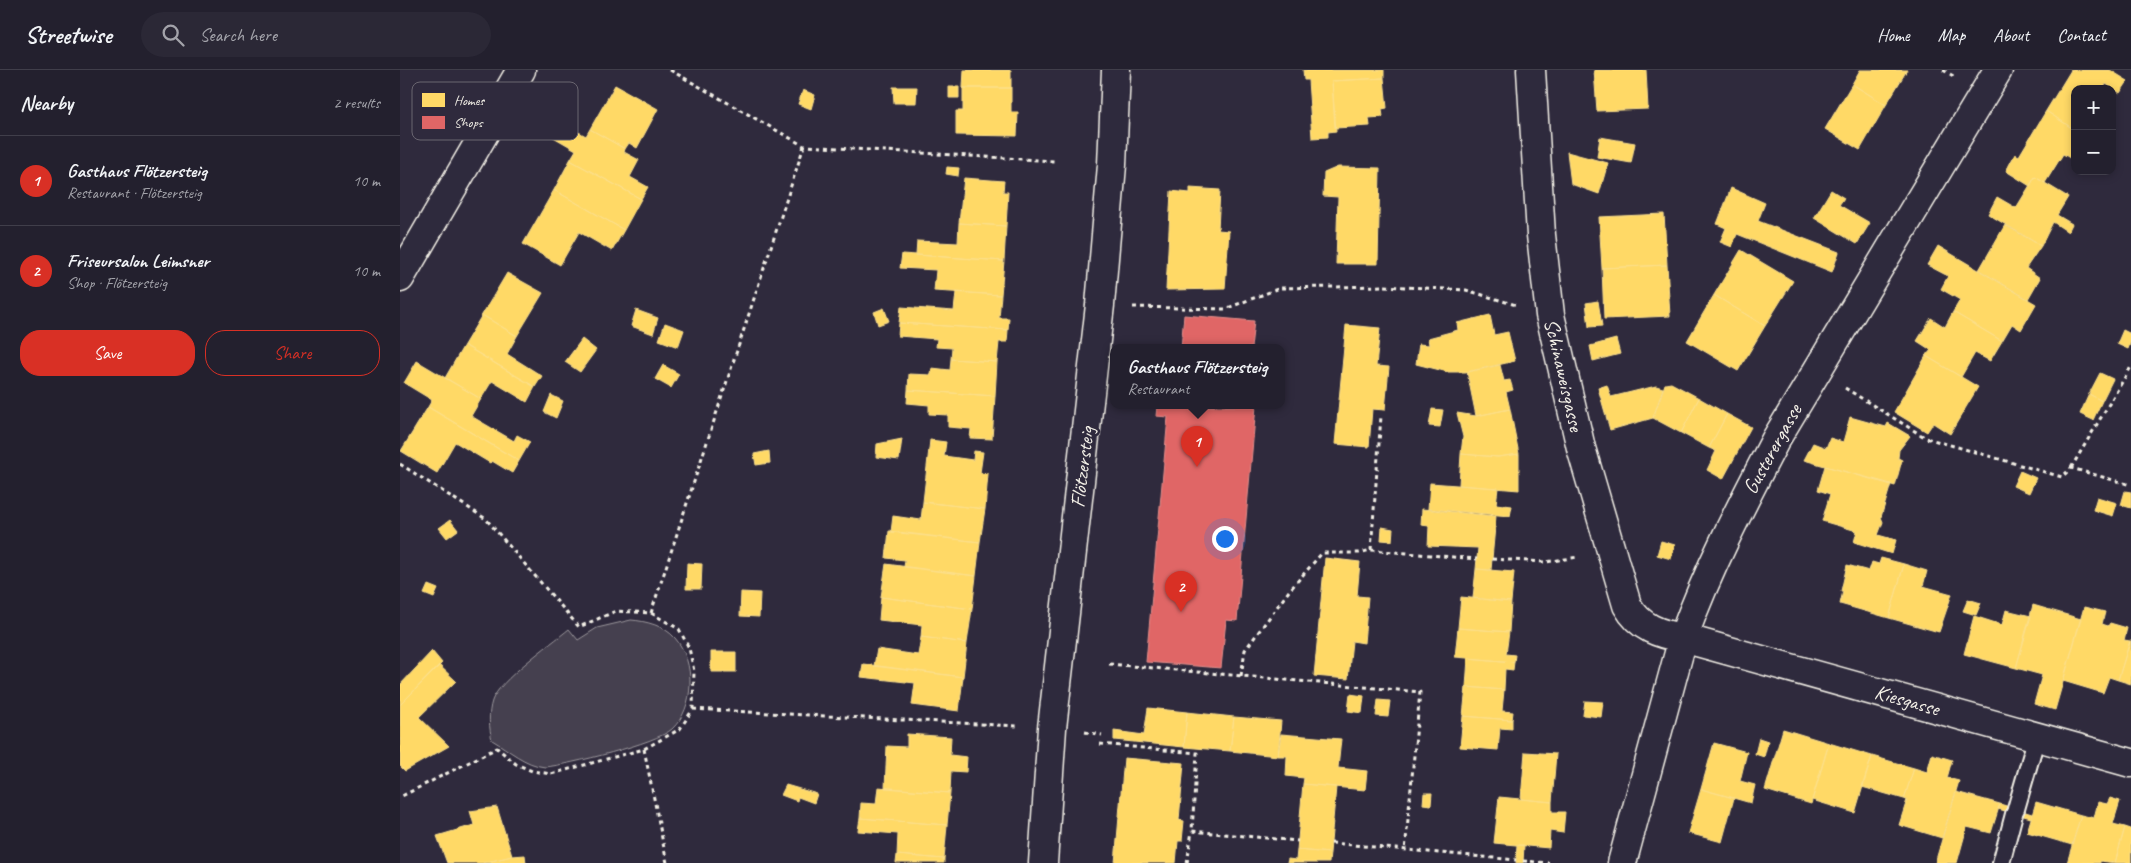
<!DOCTYPE html>
<meta charset="utf-8">
<style>
:root{--surface:#23202e;--page:#2b2836;--text:#f1f3f6;--muted:#a3a3aa;--line:#403e4a;--accent:#d93025}
body{margin:0;font-family:Caveat,sans-serif;background:var(--page);color:var(--text)}
.controls{position:absolute;right:15px;top:15px;display:grid;overflow:hidden;border-radius:10px;box-shadow:0 2px 8px #0003}
.controls button{width:45px;height:45px;display:grid;place-items:center;padding:0;border:0;border-bottom:1px solid var(--line);background:var(--surface);color:var(--text);font:25px sans-serif}
.you{position:absolute;left:824px;top:468px;width:18px;height:18px;margin:-12px;border:4px solid #fff;border-radius:50%;background:#1a73e8;box-shadow:0 0 0 8px #1a73e833}
.badge{display:grid;place-items:center;width:32px;height:32px;border-radius:50%;background:var(--accent);color:#fff;font-size:16px;font-weight:700}
.pin{position:absolute;translate:-50% -41px;filter:drop-shadow(0 1px 2px #0008)}
.pin::after{content:'';position:absolute;top:26px;width:18px;height:15px;background:inherit;clip-path:polygon(0 0,100% 0,50% 100%)}
.popup{position:absolute;left:710px;top:274px;width:175px;height:65px;box-sizing:border-box;display:grid;place-content:center;border-radius:10px;background:var(--surface);filter:drop-shadow(0 1px 4px #0005);font-size:16px;white-space:nowrap;color:var(--muted)}
.popup b{font-size:19px;color:var(--text)}
.popup::after{content:'';position:absolute;left:50%;top:100%;margin-left:-10px;border:10px solid transparent;border-top-color:var(--surface)}
.list{margin:0;padding:0;list-style:none}
h2{display:flex;justify-content:space-between;align-items:center;height:65px;margin:0;padding:0 20px;font-size:21px}
h2 small{font-size:16px;font-weight:400;color:var(--muted)}
.list li{display:grid;grid-template-columns:32px 1fr auto;gap:15px;align-items:center;box-sizing:border-box;height:90px;padding:0 20px;border-top:1px solid var(--line)}
.list b{display:block;font-size:19px;white-space:nowrap}
.list p{margin:0;font-size:16px;white-space:nowrap;color:var(--muted)}
.list em{font-size:16px;font-style:normal;color:var(--muted)}
.actions{display:flex;gap:10px;padding:15px 20px}
.actions a{flex:1;padding:11px 0;border:1px solid var(--accent);border-radius:20px;text-align:center;font-size:18px;color:var(--accent)}
.actions .main{background:var(--accent);color:#fff}
.icon{flex:none;width:28px;height:28px;fill:none;stroke:currentColor;stroke-width:2;stroke-linecap:round;stroke-linejoin:round}
.map{position:relative;flex:none;width:1731px;height:793px;overflow:hidden}
header{display:flex;align-items:center;gap:30px;box-sizing:border-box;height:70px;padding:0 25px;background:var(--surface);border-bottom:1px solid var(--line)}
header strong{font-size:24px}
nav{display:flex;gap:28px;margin-inline-start:auto;font-size:18px}
.search{width:350px;height:45px;background:var(--page);display:flex;align-items:center;gap:12px;box-sizing:border-box;padding:0 18px;border-radius:28px;color:var(--muted);font-size:19px}
main{display:flex}
aside{flex:1;background:var(--surface)}
.map>svg:first-child{display:block}
</style>
<header>
<strong>Streetwise</strong>
<div class="search"><svg class="icon" aria-label="search" viewBox="0 0 24 24"><circle cx="10" cy="10" r="6"/><path d="M15 15l6 6"/></svg>Search here</div>
<nav><a>Home</a><a>Map</a><a>About</a><a>Contact</a></nav>
</header>
<main>
<aside>
<h2>Nearby<small>2 results</small></h2>
<ul class="list">
<li><span class="badge">1</span><div><b>Gasthaus Flötzersteig</b><p>Restaurant · Flötzersteig</p></div><em>10 m</em></li>
<li><span class="badge">2</span><div><b>Friseursalon Leimsner</b><p>Shop · Flötzersteig</p></div><em>10 m</em></li>
</ul>
<div class="actions"><a class="main">Save</a><a>Share</a></div>
</aside>
<div class="map">
<svg width="1731" height="793" viewBox="0 0 1731 793">
<rect width="100%" height="100%" fill="#2f2a3d"/>
<filter id="ink" filterUnits="userSpaceOnUse"><feTurbulence type="fractalNoise" baseFrequency=".02" numOctaves="2"/><feDisplacementMap in="SourceGraphic" scale="10" xChannelSelector="R" yChannelSelector="G"/><feConvolveMatrix kernelMatrix="1 2 1 2 8 2 1 2 1" color-interpolation-filters="sRGB"/></filter>
<g filter="url(#ink)">
<path fill="#454050" stroke="#9c989c" d="M231 550C246 551 265 556 275 568 296 592 295 638 272 659 257 673 168 695 145 697 125 695 109 680 92 670 89 658 88 643 92 631 98 611 151 574 169 559L178 570 197 558Z"/>
<path fill="#ffd966" stroke="#fce08d" d="M564 0H611V18H563Z
M903 0H984V8L932 11 936 61 928 62V67L912 68 908 10H904Z
M1194 0H1246L1248 39 1197 41Z
M1460 0H1507L1486 35 1452 14Z
M1671 0H1710L1728 11 1720 23 1706 14 1703 19H1675V60L1646 41Z
M984 8 987 38 982 39 983 47 969 48 970 56 935 58 932 11Z
M1452 14 1486 35 1460 80 1425 59Z
M215 15 258 39 237 78 229 73 225 79 190 59Z
M493 17H517L516 33H494Z
M549 17H559V28H549Z
M563 18H611V42H618L617 66 556 65V41H563Z
M403 20 415 25 411 39 398 34Z
M1646 41 1675 60V91L1663 84 1645 113 1635 107 1630 116 1606 101 1615 84 1619 86Z
M158 51 186 66 190 59 225 79 224 82 239 90 230 107 248 117 241 129 170 90 176 80 150 65Z
M1200 67 1235 73 1231 93 1197 87Z
M1167 82 1208 93 1199 124 1171 114Z
M170 90 241 129 224 160 154 120Z
M547 97 559 98 558 106 546 104Z
M938 97 980 98 978 194H936L938 127 923 126 924 103Z
M1635 107 1668 127 1657 145 1672 154 1668 162 1653 152 1641 176 1588 144 1597 127 1616 138Z
M564 108 604 111 603 122H608L606 156 559 153Z
M790 118 820 120 818 160 829 161 825 219 766 220 771 121 790 123Z
M1331 118 1365 133 1358 151 1439 182 1432 202 1337 164 1332 177 1320 172 1326 158 1317 154Z
M154 120 224 160 212 181 179 162 160 195 123 174Z
M1431 120 1444 128 1439 135 1470 153 1457 174 1414 148Z
M1264 144 1267 195 1202 198 1199 147Z
M559 153 606 156 604 191 516 185 517 171 558 173Z
M1605 155 1641 176 1626 198 1640 208 1628 229 1579 200Z
M1538 176 1636 234 1621 260 1612 254 1602 271 1553 242 1560 230 1541 219 1548 206 1527 195Z
M1341 180 1393 211 1365 256 1314 225Z
M502 184 604 191 601 225 534 221 536 200 500 198Z
M1267 195 1270 246 1204 249 1202 198Z
M107 203 143 223 117 266 82 245Z
M556 222 601 225 599 248H609L608 260 499 253 501 237 554 241Z
M1314 225 1365 256 1338 301 1287 271Z
M1198 231 1202 256 1189 257 1186 233Z
M484 238 489 251 478 255 474 242Z
M236 240 258 248 253 264 231 256Z
M1553 242 1602 271 1590 291 1575 283 1561 307 1526 286 1531 280 1517 271 1531 248 1545 257Z
M82 245 117 266 107 284 142 306 135 317 64 275Z
M1090 245 1094 265 1108 262 1115 291 1067 302H1048L1016 294 1019 274 1029 275 1028 268 1058 260 1057 253Z
M265 253 284 260 278 277 259 270Z
M499 253 608 260 607 272H599L597 292 551 289 552 278 536 277 537 269 498 266Z
M946 255 980 258 976 296 989 297 985 340 972 339 969 377 935 374Z
M1723 260 1731 264V271L1728 279 1717 274Z
M182 269 196 280 180 302 165 292Z
M1216 269 1220 284 1193 291 1190 276Z
M64 275 135 317 127 332 92 311 81 329 45 308Z
M1526 286 1578 317 1550 364 1533 353 1527 362 1494 342Z
M551 289 597 292 595 326 508 320 509 304 531 305 532 298 550 300Z
M17 291 81 329 71 346 114 371 117 365 130 372 119 391 28 337 32 330 4 313Z
M263 295 279 304 271 318 255 309Z
M1100 295 1104 311 1110 310 1113 320 1106 322 1110 339 1076 346 1067 302Z
M1700 303 1713 309 1702 331 1689 324Z
M1271 313 1299 328 1281 363 1253 348 1265 314Z
M1207 315 1211 327 1256 316 1263 318 1253 348 1210 360 1198 318Z
M508 320 595 326 592 369 570 368 571 359 548 357V345L529 344V335L507 333Z
M1689 324 1702 331 1693 350 1680 344Z
M151 325 163 331 156 348 144 342Z
M1299 328 1327 344 1309 378 1281 363Z
M28 337 119 391 112 403 92 391 90 393 55 372 37 403 1 381Z
M1032 339 1043 340 1040 357 1029 356Z
M1110 339 1119 384 1098 387 1061 384 1063 367 1057 343 1076 346Z
M1327 344 1351 357 1323 409 1307 400 1316 381 1309 378Z
M1450 347 1486 357 1488 353 1510 366 1499 380 1498 388 1502 390 1495 416 1404 390 1413 373 1426 378 1430 368 1443 372Z
M502 369 499 390 476 387 477 374Z
M530 370 546 372 544 386 573 390 574 381 583 382 580 403 588 404 585 439 523 432Z
M369 381 370 393 356 395 354 384Z
M1061 384 1098 387 1119 384V420L1059 415Z
M1425 396 1491 414 1481 447 1483 452 1478 465 1496 470 1492 484 1454 472 1457 461 1422 451 1430 424 1418 420Z
M1620 401 1636 408 1629 423 1613 416Z
M1030 413 1098 418 1096 434 1112 436 1110 446 1028 439Z
M1725 421 1731 422V438L1721 435Z
M1697 427 1717 433 1713 446 1693 440Z
M523 432 585 439 580 472 491 462 493 446 521 450Z
M1022 439 1096 446 1091 500 1076 499 1078 478 1028 476 1029 456 1021 455Z
M50 450 58 460 47 468 39 458Z
M982 457 993 459 992 471 981 470Z
M489 461 580 472 576 506 504 497 505 490 486 488Z
M1261 471 1275 475 1271 489 1257 485Z
M925 488 960 492 957 526 968 527 964 573 952 571 948 609 914 606Z
M1481 488 1504 494 1489 548 1440 534 1443 521H1441L1447 495 1469 501 1472 492 1479 494Z
M287 493 302 494 301 519H286Z
M486 494 576 506 572 539 481 527Z
M1504 494 1527 501 1523 516 1552 524 1539 562 1489 548Z
M1076 499 1114 502 1111 532 1073 528Z
M28 515 38 519 34 528 24 524Z
M341 522 360 523 359 547 340 546Z
M481 527 572 539 567 573 521 567 522 555 479 550Z
M1061 527 1111 532 1109 562 1058 558Z
M1568 529 1581 533 1576 545 1563 541Z
M1633 535 1681 549 1655 640 1634 634 1642 605 1616 598Z
M1684 537 1705 542 1702 554 1708 556 1710 553 1727 558 1724 570 1730 571 1718 610 1709 607 1703 623 1663 611Z
M1606 540 1631 546 1616 598 1564 584 1574 546 1602 555Z
M1058 558 1109 562 1106 584 1115 585 1114 592 1055 587Z
M521 567 567 573 563 607 474 596 477 579 518 585Z
M1730 571H1731V614L1718 610Z
M32 581 42 593 0 635V615Z
M311 582H336V602H311Z
M1068 588 1114 592 1113 600 1105 599 1104 620 1066 617Z
M463 594 563 607 559 641 512 635 515 613 461 607Z
M39 595 56 611 19 647 49 676 5 701 0 696V635Z
M1066 617 1104 620 1102 641 1113 642 1112 650 1063 646Z
M950 624 964 626 962 643 948 641Z
M978 630 990 631 988 647 976 646Z
M1185 631 1203 632 1201 647 1183 645Z
M748 638 787 642 784 677 714 670V661L744 665Z
M787 642 834 647 830 681 784 677Z
M1063 646 1112 650V659L1100 658 1098 680 1060 677Z
M834 647 881 651 878 686 830 681Z
M1383 659 1429 673 1411 734 1365 720Z
M507 664 551 667 550 685 567 687 566 702 551 701 550 723 485 718 487 676 507 677Z
M881 664 941 669 938 698 967 701 965 720 903 714 904 708 886 706 887 686H878Z
M1359 668 1368 671 1364 687 1355 684Z
M1314 673 1347 682 1340 711 1355 715 1351 733 1301 719Z
M1429 673 1472 686 1455 743 1412 730Z
M1125 682 1156 684 1152 732 1121 729Z
M1532 684 1552 690 1547 708 1559 711 1542 768 1499 755 1507 730 1504 729 1514 698 1527 702Z
M1472 686 1514 698 1504 729 1462 717Z
M724 688 784 693 779 750 784 751 782 771H778L776 793H715Z
M903 714 936 717 930 783 897 780Z
M386 715 417 724 414 733 398 727 397 731 381 725Z
M478 717 550 723 547 755 460 748 461 733 476 734Z
M1301 719 1334 728 1322 772 1288 763Z
M1556 722 1600 734 1591 763 1567 757 1557 793H1535Z
M1024 723H1032L1031 735 1023 734Z
M1099 727 1152 732V742H1165L1163 763 1150 761 1149 778 1094 773Z
M1710 728 1720 731 1713 754 1725 757 1715 793 1700 791V793H1667L1681 745 1694 748 1698 732 1707 734Z
M1636 732 1681 745 1672 775 1627 762Z
M1600 734 1632 744 1631 748 1598 739Z
M97 737 112 786 83 793H47L37 766 74 755 70 741Z
M460 748 547 755 544 789 497 785 498 764 458 761Z
M1725 757 1731 759V793H1715Z
M1117 775H1124L1123 793H1116Z
M897 780 930 783 929 793H887L888 789 896 790Z
M125 785 126 793H83L112 786Z
M497 785 544 789V793H496Z"/>
<path fill="#e06666" stroke="#e6908d" d="M784 245 854 251 851 278H781Z
M757 336H856L837 551 826 550 821 598 746 592 768 347 756 346Z"/>
<g fill="none" stroke-linecap="round" stroke-linejoin="round">
<g stroke="#f4f1e8" stroke-width="20">
<path id="lane" d="M1616 739 1637 666
M1601 793 1614 744"/>
</g>
<g stroke="#f4f1e8" stroke-width="31">
<path id="street" d="M1131 0 1141 165 1150 245 1181 378 1227 535C1240 558 1259 564 1283 568L1731 693
M0 208 121 0
M1222 793 1283 568C1308 499 1342 434 1376 369L1598 0"/>
</g>
<g stroke="#f4f1e8" stroke-width="31">
<path id="secondary" d="M643 793 652 658 700 235 712 95 716 0"/>
</g>
<path stroke="#f4f1e8" stroke-width="3" stroke-dasharray="4 4" stroke-linecap="butt" d="M270 0 404 76 654 91
M1543 0 1555 7
M733 237 825 239 880 218 984 216 1066 220 1116 235
M1445 318 1526 368 1662 407 1671 398 1731 415
M0 394 86 449 179 557 216 541 251 543 279 559 289 578 294 601 293 639 280 659 244 679 151 704 132 701 116 694 97 678 0 727
M1671 398 1731 297
M971 480 981 346
M1092 489 1146 492 1178 487
M251 543 404 76
M709 594 1020 622 1005 781
M841 606 845 580 889 521 922 483H959L971 480 1077 489
M293 639 617 656
M685 662 702 665
M700 674 797 683 792 761 898 771
M244 679 267 793
M931 773 1116 790
M1123 791 1149 793
M787 793 792 761"/>
<use href="#lane" stroke="#2f2a3d" stroke-width="16"/>
<use href="#street" stroke="#2f2a3d" stroke-width="28"/>
<use href="#secondary" stroke="#2f2a3d" stroke-width="28"/>
</g>
</g>
<g text-anchor="middle" dominant-baseline="central" stroke-width="5" stroke-linejoin="round" paint-order="stroke">
<g font-size="21" fill="#f4f1e8" stroke="#2f2a3d">
<text transform="translate(1164 305) rotate(77)">Schinaweisgasse</text>
<text transform="translate(1372 379) rotate(-61)">Gusterergasse</text>
<text transform="translate(682 397) rotate(-83)">Flötzersteig</text>
<text transform="translate(1507 630) rotate(16)">Kiesgasse</text>
</g>
</g>
<rect x="12" y="12" width="166" height="58" rx="8" fill="#2f2a3d" stroke="#6a6670" stroke-width="1"/>
<rect x="22" y="23" width="23" height="14" fill="#ffd966"/>
<rect x="22" y="46" width="23" height="13" fill="#e06666"/>
<g font-size="14" fill="#f4f1e8">
<text x="54" y="35">Homes</text>
<text x="54" y="57">Shops</text>
</g>
</svg>
<div class="controls">
<button>+</button>
<button>−</button>
</div>
<div class="you"></div>
<div class="pin badge" style="left:797px;top:397px">1</div>
<div class="popup"><b>Gasthaus Flötzersteig</b>Restaurant</div>
<div class="pin badge" style="left:781px;top:542px">2</div>
</div>
</main>
